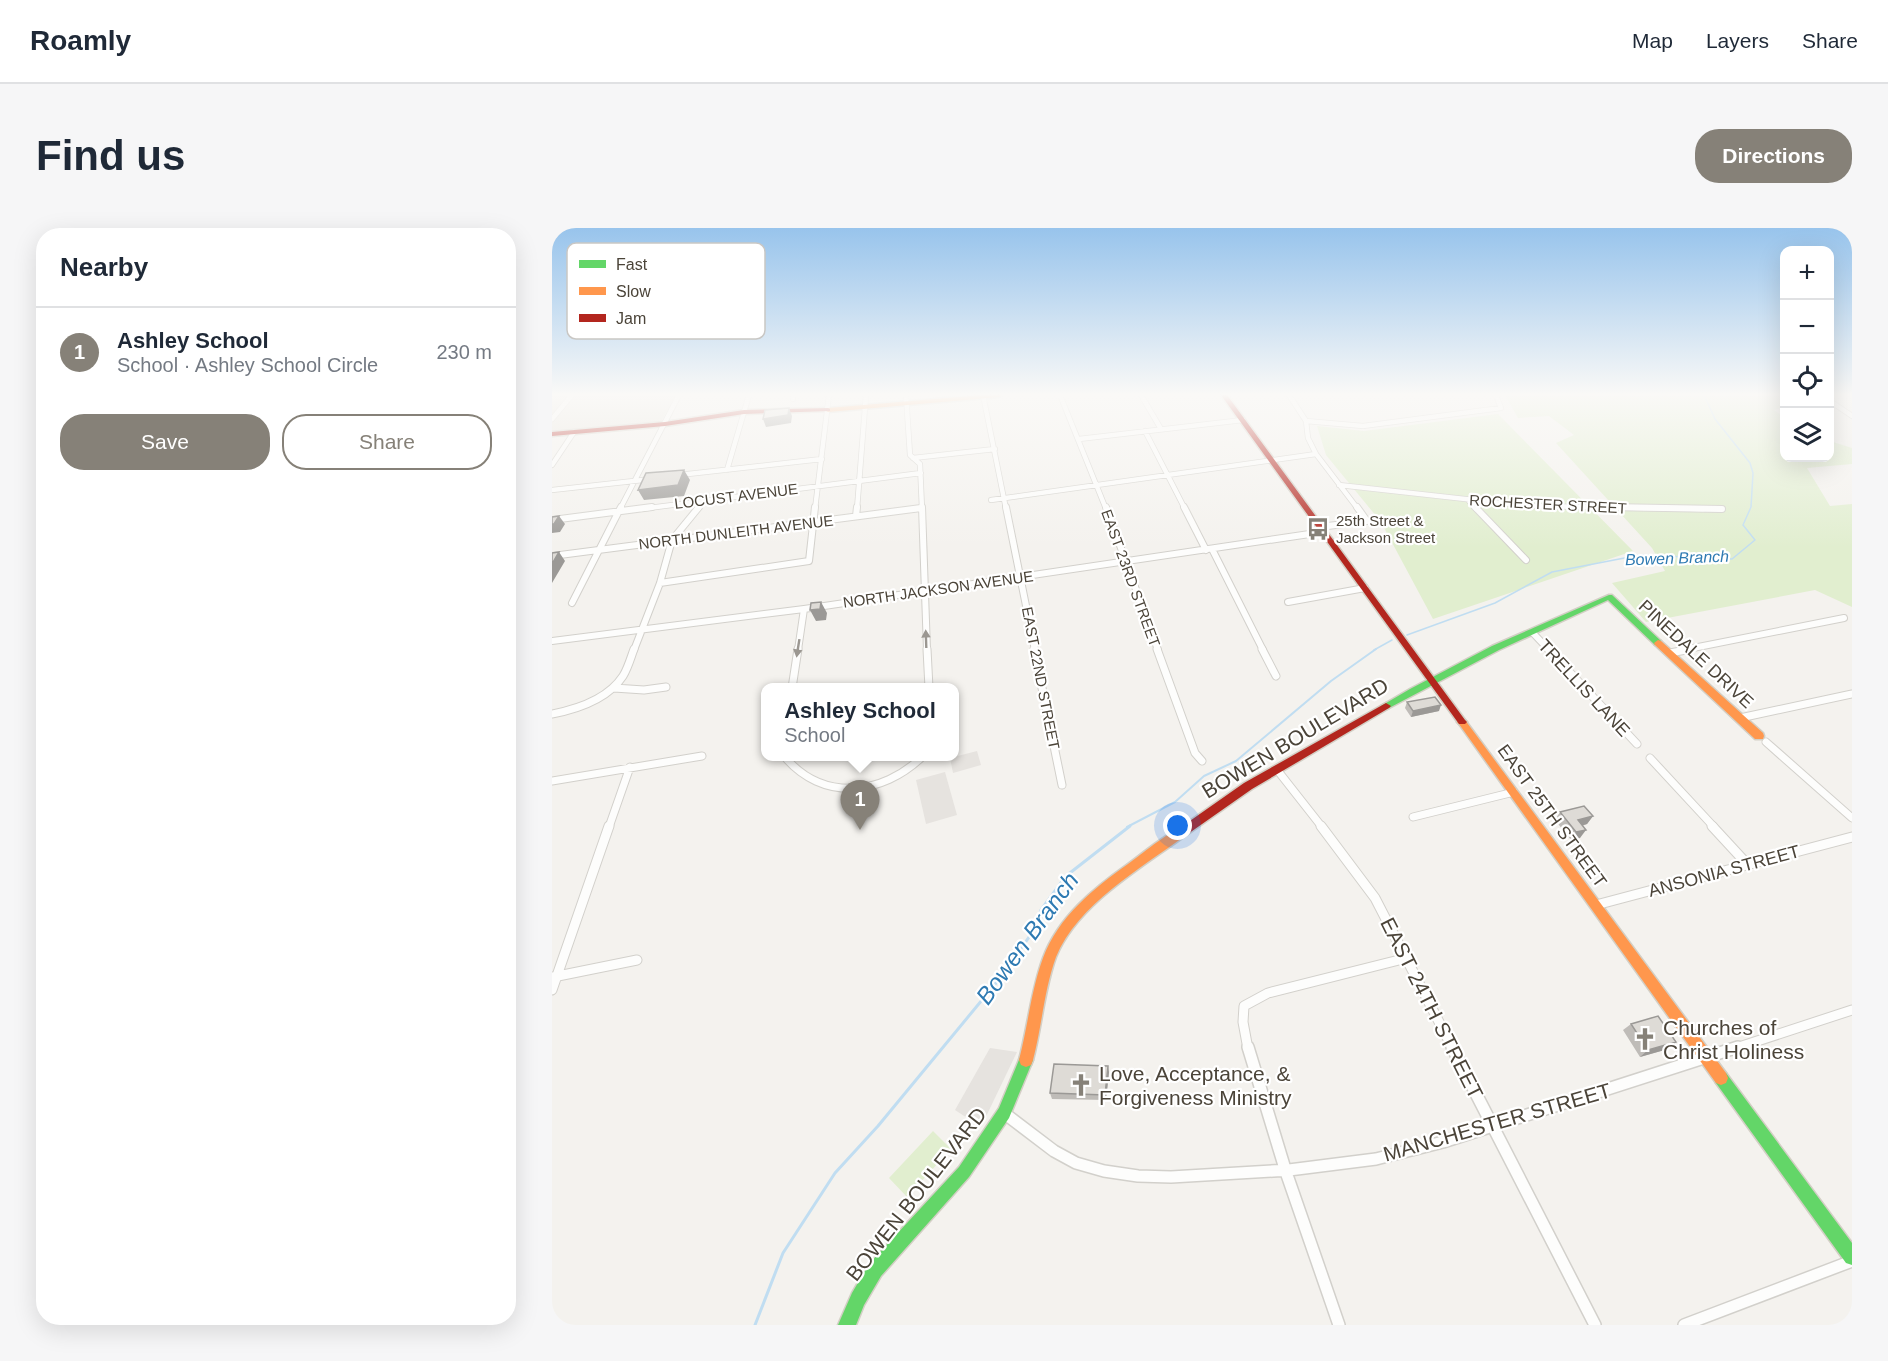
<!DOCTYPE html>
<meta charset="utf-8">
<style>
:root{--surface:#fff;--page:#f6f6f7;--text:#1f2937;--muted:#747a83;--line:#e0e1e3;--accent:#868178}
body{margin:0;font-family:Arial,sans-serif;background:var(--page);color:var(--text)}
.controls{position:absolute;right:18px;top:18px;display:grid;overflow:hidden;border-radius:12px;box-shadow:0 6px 24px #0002}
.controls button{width:54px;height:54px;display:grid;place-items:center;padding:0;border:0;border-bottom:2px solid var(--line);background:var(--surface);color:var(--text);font:30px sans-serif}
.you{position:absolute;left:626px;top:598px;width:21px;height:21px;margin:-15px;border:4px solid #fff;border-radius:50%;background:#1a73e8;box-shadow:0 0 0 9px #1a73e833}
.badge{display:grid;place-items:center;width:39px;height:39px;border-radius:50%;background:var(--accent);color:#fff;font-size:20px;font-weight:700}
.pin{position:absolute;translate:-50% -50px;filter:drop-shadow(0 2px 3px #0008)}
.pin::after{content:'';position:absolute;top:32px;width:21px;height:18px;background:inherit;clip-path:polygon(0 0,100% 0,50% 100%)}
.popup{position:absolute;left:209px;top:455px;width:198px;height:78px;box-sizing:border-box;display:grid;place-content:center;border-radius:12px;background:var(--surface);filter:drop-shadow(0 2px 4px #0005);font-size:20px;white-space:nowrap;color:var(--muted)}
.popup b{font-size:22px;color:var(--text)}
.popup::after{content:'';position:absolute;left:50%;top:100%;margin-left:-12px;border:12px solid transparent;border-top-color:var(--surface)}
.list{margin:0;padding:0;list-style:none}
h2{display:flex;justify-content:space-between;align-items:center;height:78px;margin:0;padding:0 24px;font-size:26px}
h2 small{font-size:20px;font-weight:400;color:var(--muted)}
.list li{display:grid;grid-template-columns:39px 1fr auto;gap:18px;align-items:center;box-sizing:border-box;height:90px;padding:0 24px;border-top:2px solid var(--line)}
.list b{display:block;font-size:22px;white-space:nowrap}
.list p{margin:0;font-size:20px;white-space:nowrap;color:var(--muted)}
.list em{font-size:20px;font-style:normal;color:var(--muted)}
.actions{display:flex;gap:12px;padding:18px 24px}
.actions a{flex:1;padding:14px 0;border:2px solid var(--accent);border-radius:24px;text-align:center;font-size:21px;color:var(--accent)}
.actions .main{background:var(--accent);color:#fff}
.icon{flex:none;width:33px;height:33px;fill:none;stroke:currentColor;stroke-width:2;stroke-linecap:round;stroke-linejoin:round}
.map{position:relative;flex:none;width:1300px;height:1097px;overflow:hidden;border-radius:24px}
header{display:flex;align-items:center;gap:36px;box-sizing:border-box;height:84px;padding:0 30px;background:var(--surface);border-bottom:2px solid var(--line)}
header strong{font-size:28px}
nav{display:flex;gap:33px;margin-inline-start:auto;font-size:21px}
.intro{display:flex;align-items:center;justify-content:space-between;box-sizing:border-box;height:144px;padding:0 36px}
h1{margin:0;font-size:42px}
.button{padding:15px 27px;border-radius:24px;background:var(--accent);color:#fff;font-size:21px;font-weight:700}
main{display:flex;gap:36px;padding:0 36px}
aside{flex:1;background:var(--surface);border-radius:24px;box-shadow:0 6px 24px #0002}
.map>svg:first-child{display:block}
</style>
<header>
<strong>Roamly</strong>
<nav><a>Map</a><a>Layers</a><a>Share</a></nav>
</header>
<div class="intro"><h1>Find us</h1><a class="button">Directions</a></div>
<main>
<aside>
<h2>Nearby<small></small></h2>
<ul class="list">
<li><span class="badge">1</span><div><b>Ashley School</b><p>School · Ashley School Circle</p></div><em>230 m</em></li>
</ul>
<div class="actions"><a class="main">Save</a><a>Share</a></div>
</aside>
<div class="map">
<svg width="1300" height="1097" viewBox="0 0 1300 1097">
<rect width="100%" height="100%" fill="#f4f2ee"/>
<path fill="#e7e4dc" d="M0 167H124L109 194 0 205Z"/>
<path fill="#e1eecf" d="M953 167H1232V179L1222 182 1232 189V230H1278V213L1300 220V236L1255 240 1278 278 1300 276V379L1263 362 1094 394 1060 355 1113 343 1100 320 1004 215 1022 207 997 188 966 190Z
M946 186 1081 323 881 391 829 294 774 227 765 198 812 203Z
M381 903 399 921 355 969 337 950Z"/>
<path fill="#e6e3df" d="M425 523 429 537 401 545 398 530Z
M393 544 405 587 374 596 364 552Z
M438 820 465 824 429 899 403 882Z"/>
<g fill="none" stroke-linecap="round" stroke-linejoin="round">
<path stroke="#c0ddf1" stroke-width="1.5" d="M855 407 943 375 1000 344 1088 327 1180 331 1203 312 1191 297 1199 279 1201 245 1198 235 1163 191 1152 167
M822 422 840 412"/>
<path stroke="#c0ddf1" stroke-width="2" d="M575 599 623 574 652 548 684 533 779 453 824 421"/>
<path stroke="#c0ddf1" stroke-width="3" d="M203 1097 231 1025 283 945 326 898 449 749 482 702 489 682 514 648 578 598"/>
<g stroke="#d2d0cb" stroke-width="6">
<path id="street-far4" d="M241 167V171
M354 167 358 227 368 236 370 281
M431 167 454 281
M508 167 554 281
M589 167 609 201
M737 167 754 193 756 210 764 226 806 281
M1278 173 1300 188
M0 191 20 167
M754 193 811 198 949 180 944 167
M593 203 633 281
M527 211 691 192
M361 230 443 221
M0 237 22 204
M175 242 197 167
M127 247 270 231
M787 257 977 278 1152 281
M0 262 100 251
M439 272 764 226
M917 273 924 281
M68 281 127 167
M89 281 369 245
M146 281 153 272
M263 281 277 167
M305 281 314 167
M363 281 369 280"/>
</g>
<g stroke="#d2d0cb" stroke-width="8">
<path id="street-far3" d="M370 279 375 422
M454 279 483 422
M554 279 606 422
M632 279 654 322
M923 279 974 332
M1056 279 1170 281
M304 288 305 279
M0 292 100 279
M768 299 815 293 805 279
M660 321 711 422
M0 328 369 280
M108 355 257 333 263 279
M736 374 813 360
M20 375 69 279
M980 404 997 422
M0 413 252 381 771 304
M82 422 108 355 120 312 147 279
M246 422 252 381
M1131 422 1292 390"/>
</g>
<g stroke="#d2d0cb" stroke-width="9">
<path id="street-far2" d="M375 421 377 460
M482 421 510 557
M605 421 643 525 650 533
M710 421 724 448
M996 421 1085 516
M1118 425 1139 421
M62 460 92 462 114 459
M240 460 246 421
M0 486C26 481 56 471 71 448 76 440 79 429 82 421
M1188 490 1300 466
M1214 514 1300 590
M232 528C270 574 330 568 371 528
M1098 530 1162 599
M726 543 770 599
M0 553 150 528
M861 589 962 564
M57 599 78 539"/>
</g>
<g stroke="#d2d0cb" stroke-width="11">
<path id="street-far1" d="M769 598 823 670 901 821
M1160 598 1196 637
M1044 677 1300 609
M1 749 85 732
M0 762 57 598
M696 821 691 794 692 778 716 765 855 730
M1181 821 1300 782"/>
</g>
<g stroke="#d2d0cb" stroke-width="14">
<path id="street" d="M696 819 734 944 787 1097
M900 819 1043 1097
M452 885 502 923 524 935 552 943 586 948 619 949 737 942 824 931 891 914 1186 819
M1132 1097 1300 1033"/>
</g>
<g stroke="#d3cfc5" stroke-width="3">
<path id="fast" d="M1057 367H1060L1109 413V417H1103L1056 372 947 422 837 480 834 481 829 478 858 461 940 418Z
M474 825 479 827 481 832 457 890 417 949 329 1048 312 1077 304 1097H286L300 1065 317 1036 407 939 447 880 469 827Z
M1169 843 1174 845 1300 1015V1037L1294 1035 1164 855 1162 850 1164 845Z"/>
</g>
<g stroke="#d3cfc5" stroke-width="3">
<path id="slow" d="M430 167H450L447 169 276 184 273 182 276 180Z
M1106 412 1109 413 1211 505 1212 508 1211 511H1203L1103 417 1102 415Z
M910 491 913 492 1174 845 1176 850 1174 855 1169 857 1164 855 907 496 905 494Z
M629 600 633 602 635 605 633 608C589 640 525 677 504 729 492 762 490 798 481 832L479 837 474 839 469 837 467 832C476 798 479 762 491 730 506 689 542 660 576 636 590 626 613 606 629 600Z"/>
</g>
<g stroke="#d3cfc5" stroke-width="3">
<path id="jam" d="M669 167H675L913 492 915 494 913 496H907Z
M276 180 278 181V183L192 186 113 198 0 208V204L113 194 192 182Z
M834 475 839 478 837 480 700 561 633 608 629 610 625 608 623 605 625 602 692 555Z"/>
</g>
<use href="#street-far4" stroke="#fdfdfc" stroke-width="4.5"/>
<use href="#street-far3" stroke="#fdfdfc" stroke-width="6"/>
<use href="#street-far2" stroke="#fdfdfc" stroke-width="7"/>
<use href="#street-far1" stroke="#fdfdfc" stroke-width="9"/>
<use href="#street" stroke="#fdfdfc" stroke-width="11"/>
<use href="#fast" fill="#63d668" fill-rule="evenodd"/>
<use href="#slow" fill="#ff974d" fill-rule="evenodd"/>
<use href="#jam" fill="#b3261e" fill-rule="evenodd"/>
</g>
<path fill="#bfbcb8" d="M855 474 887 483 859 489 853 480Z
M1008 584 1041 588 1035 596 1030 598 1028 610 1019 612 1003 592Z
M1079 796 1124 814 1116 821 1088 829 1071 802Z
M557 844 554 872 500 871 498 865Z"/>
<path fill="#9b9996" d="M237 180 240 188 239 195 214 199 211 191Z
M132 242 138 252 132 268 92 272 86 262Z
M7 288 13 296 8 304 0 305V296Z
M7 324 13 333 0 355V336Z
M269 374 275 385 274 392 264 393 258 382Z
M889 477 887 483 859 489 861 483Z
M1041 588 1035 596 1021 600 1026 592Z
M1034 602 1028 610 1019 612 1024 604Z
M1124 814 1116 821 1088 829 1096 822Z
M556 838 557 844 554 872 553 867Z"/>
<path fill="#dedbd6" stroke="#9b9996" stroke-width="1.5" d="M237 180 236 187 211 191 213 182Z
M132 242 126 257 86 262 94 245Z
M7 288 2 296H0V289Z
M7 324 0 336V325Z
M269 374 268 381 258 382 259 375Z
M883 469 889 477 861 483 855 474Z
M1032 578 1041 588 1026 592 1034 602 1024 604 1008 584Z
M1106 788 1124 814 1096 822 1079 796Z
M502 836 556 838 553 867 498 865Z"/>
<defs><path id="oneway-solid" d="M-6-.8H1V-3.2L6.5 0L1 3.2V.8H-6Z" transform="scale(1.5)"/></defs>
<g fill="#9b9791">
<use href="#oneway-solid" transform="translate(374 411) rotate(-92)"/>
<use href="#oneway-solid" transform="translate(246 420) rotate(99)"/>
</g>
<linearGradient id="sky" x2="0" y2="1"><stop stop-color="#98c4ec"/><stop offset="0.52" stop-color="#faf9f7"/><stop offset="1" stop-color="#faf9f7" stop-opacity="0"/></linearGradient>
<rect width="1300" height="320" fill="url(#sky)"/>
<defs>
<g id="bus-bare" transform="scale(1.8)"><path d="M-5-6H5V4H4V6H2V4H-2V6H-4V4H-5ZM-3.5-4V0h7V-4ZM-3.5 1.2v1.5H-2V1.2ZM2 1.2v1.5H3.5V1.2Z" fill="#868178" stroke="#fff" stroke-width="2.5" paint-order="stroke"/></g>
<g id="church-bare" transform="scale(1.8)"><path d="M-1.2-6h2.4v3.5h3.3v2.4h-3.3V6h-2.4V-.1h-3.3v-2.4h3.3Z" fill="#868178" stroke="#fff" stroke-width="2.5" paint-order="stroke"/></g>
</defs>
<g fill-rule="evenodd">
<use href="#bus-bare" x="766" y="301"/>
<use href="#church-bare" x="1093" y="811"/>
<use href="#church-bare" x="529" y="857"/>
</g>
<g text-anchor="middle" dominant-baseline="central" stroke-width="4.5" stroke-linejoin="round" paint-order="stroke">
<g font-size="15" fill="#4b4439" stroke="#fff">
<text transform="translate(184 268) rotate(-7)">LOCUST AVENUE</text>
<text transform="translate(996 276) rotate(3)">ROCHESTER STREET</text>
<text transform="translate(184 304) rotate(-7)">NORTH DUNLEITH AVENUE</text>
<text transform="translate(579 350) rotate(70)">EAST 23RD STREET</text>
<text transform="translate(386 361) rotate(-8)">NORTH JACKSON AVENUE</text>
<text transform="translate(489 450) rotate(79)">EAST 22ND STREET</text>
</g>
<g font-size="15" fill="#4b4439" stroke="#fff" text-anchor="start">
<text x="784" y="292">25th Street &amp;<tspan x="784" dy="17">Jackson Street</tspan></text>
</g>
<g font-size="16" font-style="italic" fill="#2e7ab2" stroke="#fff">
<text transform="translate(1125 330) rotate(-2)">Bowen Branch</text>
</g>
<g font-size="18" fill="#4b4439" stroke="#fff">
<text transform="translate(1144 426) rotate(43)">PINEDALE DRIVE</text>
<text transform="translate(1032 460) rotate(47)">TRELLIS LANE</text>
<text transform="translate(1000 588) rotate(54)">EAST 25TH STREET</text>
<text transform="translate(1172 643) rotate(-15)">ANSONIA STREET</text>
</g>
<g font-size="21" fill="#4b4439" stroke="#fff">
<text transform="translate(743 510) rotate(-31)">BOWEN BOULEVARD</text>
<text transform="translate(880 780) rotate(63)">EAST 24TH STREET</text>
<text transform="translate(945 894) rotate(-16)">MANCHESTER STREET</text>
<text transform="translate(364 966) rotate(-52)">BOWEN BOULEVARD</text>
</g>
<g font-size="21" fill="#4b4439" stroke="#fff" text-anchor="start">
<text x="1111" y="799">Churches of<tspan x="1111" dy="24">Christ Holiness</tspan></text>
<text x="547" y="845">Love, Acceptance, &amp;<tspan x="547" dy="24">Forgiveness Ministry</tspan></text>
</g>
<g font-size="24" font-style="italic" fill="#2e7ab2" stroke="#fff">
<text transform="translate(475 710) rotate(-54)">Bowen Branch</text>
</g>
</g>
<rect x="15" y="15" width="198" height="96" rx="9" fill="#fff" stroke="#c9c7c4" stroke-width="1.5"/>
<rect x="27" y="32" width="27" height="8" fill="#63d668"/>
<rect x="27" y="59" width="27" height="8" fill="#ff974d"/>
<rect x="27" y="86" width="27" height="8" fill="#b3261e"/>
<g font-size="16" fill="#4b4439">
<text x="64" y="42">Fast</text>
<text x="64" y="69">Slow</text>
<text x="64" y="96">Jam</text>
</g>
</svg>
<div class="controls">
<button>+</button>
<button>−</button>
<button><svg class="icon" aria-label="locate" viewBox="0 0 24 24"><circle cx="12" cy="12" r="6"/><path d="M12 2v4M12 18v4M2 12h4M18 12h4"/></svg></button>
<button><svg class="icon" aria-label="layers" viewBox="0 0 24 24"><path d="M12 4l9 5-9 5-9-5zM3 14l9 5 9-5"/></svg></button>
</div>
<div class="you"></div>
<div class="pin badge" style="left:308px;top:602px">1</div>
<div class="popup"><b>Ashley School</b>School</div>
</div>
</main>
